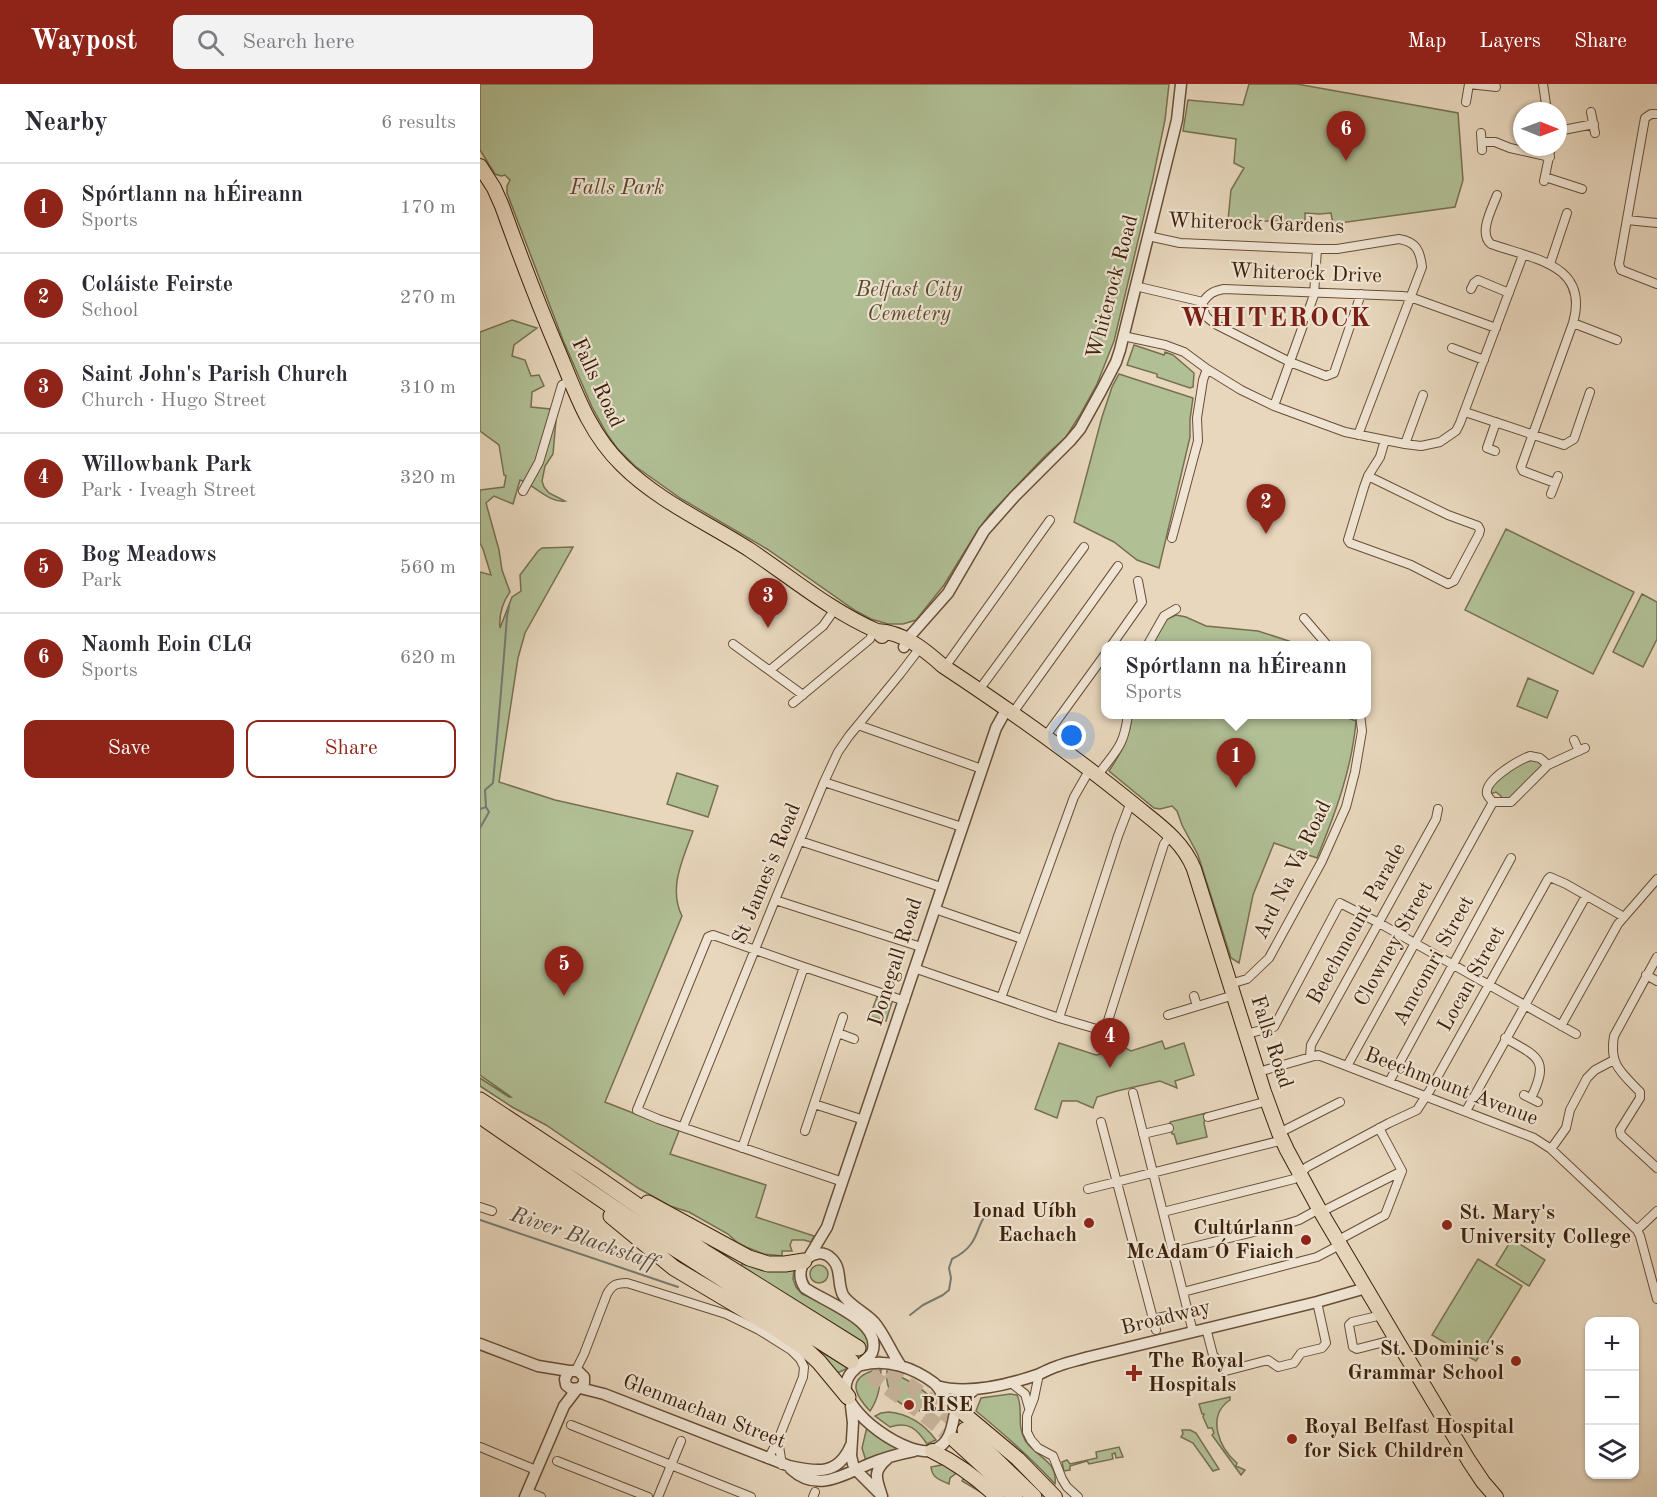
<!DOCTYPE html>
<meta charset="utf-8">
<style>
:root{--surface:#fff;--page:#f2f2f3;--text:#2b2b33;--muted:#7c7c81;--line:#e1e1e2;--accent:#8f2418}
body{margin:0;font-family:"Old Standard TT",serif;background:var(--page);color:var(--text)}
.controls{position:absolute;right:18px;bottom:18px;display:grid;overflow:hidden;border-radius:12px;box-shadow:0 2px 4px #0004}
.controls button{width:54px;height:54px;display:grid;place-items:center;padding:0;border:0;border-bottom:2px solid var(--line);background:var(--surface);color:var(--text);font:30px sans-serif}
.compass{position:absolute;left:1033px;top:18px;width:54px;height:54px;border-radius:50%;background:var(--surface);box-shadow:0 2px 4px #0004;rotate:91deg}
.you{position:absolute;left:592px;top:652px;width:21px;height:21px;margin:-15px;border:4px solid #fff;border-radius:50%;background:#1a73e8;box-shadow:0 0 0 9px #1a73e833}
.badge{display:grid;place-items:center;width:39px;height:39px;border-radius:50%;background:var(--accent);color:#fff;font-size:20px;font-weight:700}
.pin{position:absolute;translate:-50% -50px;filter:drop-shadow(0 2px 3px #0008)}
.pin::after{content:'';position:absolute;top:32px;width:21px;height:18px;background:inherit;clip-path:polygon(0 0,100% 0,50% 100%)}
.popup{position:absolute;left:621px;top:557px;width:270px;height:78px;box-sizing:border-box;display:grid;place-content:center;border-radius:12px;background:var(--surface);filter:drop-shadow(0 2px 4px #0005);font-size:20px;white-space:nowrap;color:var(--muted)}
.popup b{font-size:22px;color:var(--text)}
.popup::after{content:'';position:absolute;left:50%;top:100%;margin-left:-12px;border:12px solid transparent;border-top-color:var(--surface)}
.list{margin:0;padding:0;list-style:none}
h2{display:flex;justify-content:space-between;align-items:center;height:78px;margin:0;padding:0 24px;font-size:26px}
h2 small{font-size:20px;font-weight:400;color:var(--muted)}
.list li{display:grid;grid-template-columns:39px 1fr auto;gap:18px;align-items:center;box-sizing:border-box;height:90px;padding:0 24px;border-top:2px solid var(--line)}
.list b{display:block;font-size:22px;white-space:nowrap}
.list p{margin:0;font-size:20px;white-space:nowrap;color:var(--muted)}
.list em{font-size:20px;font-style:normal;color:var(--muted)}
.actions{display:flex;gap:12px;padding:18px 24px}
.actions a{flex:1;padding:14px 0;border:2px solid var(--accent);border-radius:12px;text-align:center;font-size:21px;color:var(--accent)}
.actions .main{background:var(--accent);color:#fff}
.icon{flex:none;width:33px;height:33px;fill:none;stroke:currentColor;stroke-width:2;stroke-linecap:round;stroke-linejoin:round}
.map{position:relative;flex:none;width:1177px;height:1413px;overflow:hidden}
header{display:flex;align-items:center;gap:36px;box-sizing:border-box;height:84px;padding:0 30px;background:var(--accent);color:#fff}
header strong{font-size:28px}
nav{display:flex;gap:33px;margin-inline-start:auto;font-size:21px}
.search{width:420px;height:54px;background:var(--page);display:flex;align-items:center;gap:15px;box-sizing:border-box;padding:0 21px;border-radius:12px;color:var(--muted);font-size:22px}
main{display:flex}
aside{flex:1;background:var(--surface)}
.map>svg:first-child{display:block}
</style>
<header>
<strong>Waypost</strong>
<div class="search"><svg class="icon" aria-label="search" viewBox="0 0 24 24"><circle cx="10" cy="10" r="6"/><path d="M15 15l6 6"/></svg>Search here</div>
<nav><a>Map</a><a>Layers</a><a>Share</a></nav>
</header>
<main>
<aside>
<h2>Nearby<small>6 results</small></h2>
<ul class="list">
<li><span class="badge">1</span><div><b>Spórtlann na hÉireann</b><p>Sports</p></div><em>170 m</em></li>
<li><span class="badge">2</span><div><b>Coláiste Feirste</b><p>School</p></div><em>270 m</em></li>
<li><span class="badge">3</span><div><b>Saint John's Parish Church</b><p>Church · Hugo Street</p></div><em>310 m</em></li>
<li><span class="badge">4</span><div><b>Willowbank Park</b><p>Park · Iveagh Street</p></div><em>320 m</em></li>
<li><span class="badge">5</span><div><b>Bog Meadows</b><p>Park</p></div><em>560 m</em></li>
<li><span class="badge">6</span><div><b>Naomh Eoin CLG</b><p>Sports</p></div><em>620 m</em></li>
</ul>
<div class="actions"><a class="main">Save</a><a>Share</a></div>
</aside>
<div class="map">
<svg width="1177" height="1413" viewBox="0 0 1177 1413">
<rect width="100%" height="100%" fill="#e8d7bd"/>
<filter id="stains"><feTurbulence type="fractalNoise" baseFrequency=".00333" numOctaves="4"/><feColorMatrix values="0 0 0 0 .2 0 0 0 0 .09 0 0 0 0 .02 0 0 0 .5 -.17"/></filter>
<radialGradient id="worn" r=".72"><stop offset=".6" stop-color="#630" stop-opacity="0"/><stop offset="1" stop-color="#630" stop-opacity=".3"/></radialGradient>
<path fill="#b1bf95" stroke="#777050" stroke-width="1.5" d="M0 0H689L685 36 673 94 634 257 617 300 600 331 586 353 565 372 510 430 498 446 464 501 436 536 423 540H408L391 535 376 527 287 465 200 414 155 382 137 364 127 350 112 323 83 256 27 109V102L30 96 25 91 21 92 15 90 0 66Z
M769 0H817L978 29 983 96 975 123 853 140 851 129 839 130 825 129V138L748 136 751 106 764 84 754 79 756 55 703 47 708 16 763 21Z
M32 236 57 244 34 261 32 272 45 276 51 292 59 291 64 302 52 308 51 323 71 325 76 336 73 370 65 382 62 397 64 403 69 409 85 417C68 419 55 401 40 396L33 420 14 412 6 419 19 466 22 486 30 508C22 519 19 531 20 544L32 513 41 507 40 491 58 467 62 464 93 463 45 549 38 574 19 698 75 716 213 747C203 775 188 804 202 832L125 1018 199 1047 190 1070 286 1101 276 1133 334 1152 331 1158 324 1156H312L310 1161 312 1167H302V1172L284 1170 266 1163 258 1159 248 1150 209 1128 190 1122 158 1104 66 1041 32 1023 0 1002V994L29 1013H31L0 991V488L11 491 3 465 0 459V406L24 403 26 392 24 391 19 361 0 347V248Z
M654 261 684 271 685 268 693 271 714 289 713 303 710 304 677 293V290L647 281Z
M639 290 713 314 710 335V353L679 484 657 476 634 458 594 438 622 333 632 303Z
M1026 445 1154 508 1113 590 985 526Z
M1162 510 1177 518V555L1163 583 1133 568Z
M696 531 706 533 726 542 778 547 812 558 811 562H670L685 536Z
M1048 594 1078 607 1067 634 1037 622Z
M857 630 876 637C872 685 855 730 837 774L794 759 773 811 759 879 751 874 718 771 702 741 697 727 692 722 680 725 674 724 629 687C641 669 650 652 652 631Z
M1049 675C1055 675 1060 677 1062 683L1028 716H1022L1021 712 1016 708 1010 710C1013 692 1035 684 1049 675Z
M197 689 238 702 228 733 187 720Z
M397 913 412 918 406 937 390 932Z
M629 954 631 957 651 967 682 957 685 965 704 959 714 991 695 997 697 1004 680 997 637 1007 617 1013 613 1024 597 1017H582L577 1034 555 1025 579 959 616 971 621 970 625 955Z
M726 1029 724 1039 727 1053 697 1060 694 1050H692L690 1038Z
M1032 1155 1065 1176 1049 1202 1016 1181Z
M998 1175 1042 1202 996 1277 952 1251Z
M263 1177 314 1186 313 1195 316 1203 322 1210 342 1218 353 1226 386 1246 390 1266 377 1276 374 1277 380 1267 261 1183Z
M330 1190a9 9 0 1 1 18 0a9 9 0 1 1-18 0Z
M337 1266C347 1271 357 1277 366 1283V1285L357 1289 337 1267Z
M395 1286H401C400 1302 399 1314 390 1327 374 1310 367 1294 395 1286Z
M407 1287C428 1295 446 1305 459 1323 448 1334 419 1322 412 1311 408 1304 406 1295 407 1287Z
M530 1310 537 1311C544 1324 536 1341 545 1356 555 1373 578 1376 575 1400 551 1374 524 1350 496 1327L501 1314Z
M750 1313V1316C726 1332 739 1364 757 1379L756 1382 765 1386 761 1391 732 1351 734 1349 732 1344H728L723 1333 724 1330H722L719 1320Z
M409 1328C430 1330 444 1340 456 1356L447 1360C437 1345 429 1337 410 1343L395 1332 401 1329Z
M387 1343 418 1364 386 1377 382 1364Z
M702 1346H710L716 1349 739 1385 733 1387 713 1359 701 1353 703 1350Z
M639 1363 643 1373 636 1374 635 1369 632 1370 633 1375 609 1380 607 1377 590 1382V1386L584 1387 582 1378 587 1376 590 1380 617 1374 616 1368Z
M464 1375 509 1413 482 1397 484 1394 478 1388 470 1394 469 1400C460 1396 452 1394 451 1383L461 1381Z"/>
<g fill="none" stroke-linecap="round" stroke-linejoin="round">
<path stroke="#757b74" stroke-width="2" d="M0 725 6 723
M0 744 9 728 6 723 5 706 13 699C18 643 23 588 27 532L29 522
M0 1136 198 1203
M430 1231 443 1221 463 1211 469 1206 471 1194 469 1184 472 1175C480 1171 486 1167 491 1160 503 1144 496 1128 524 1125"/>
<path stroke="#c6b399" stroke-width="15" stroke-dasharray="15 8" stroke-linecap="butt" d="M390 1273 446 1313 485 1346
M371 1277 438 1326 475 1356"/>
<g stroke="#684e37" stroke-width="10">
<path id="minor" d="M989 0 1016 3
M1063 0 1067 27
M986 18 989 0
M1111 28 1115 49
M1177 30H1171L1165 34 1139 180 1141 186 1177 200
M1078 47 1114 40
M1001 49 1002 66
M1002 58H1015L1030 64 1070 73
M1065 93 1102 105
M1064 97 1071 63
M1017 111C1012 125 998 149 1011 160 1053 175 1110 180 1093 239L1041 383 1043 387 1075 399
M1147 136 1177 139
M668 152 700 159 837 165H857L919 155C936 158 940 166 942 183L878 351
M1070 180 1087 129
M655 202 723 218C729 209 734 207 744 205L922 212 930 213 1016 244
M991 205 994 199 998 196 1029 209
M723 218C724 232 725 233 737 241L810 278 846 292 854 289 881 210
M1093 239 1137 256
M643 252 685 261 704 268 727 285 761 306 794 322 865 348 925 360 941 362 960 358 976 347 980 339 1043 171
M972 264 1004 276
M794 322 834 211 837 165
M985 328 1084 361 1094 355 1110 308
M925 360 943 311
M1015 367 1007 364 1016 338
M888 392 968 431 998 442 1000 446 999 450 974 497 968 500 931 481 870 459 868 456 884 403 888 392 900 373 905 356
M43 407 59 378 82 301 90 297
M1071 410 1078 392
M692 454 718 357 717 334 723 296 727 285
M824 534 848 562
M253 560 323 611
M631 562 662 518 658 497
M667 562 684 532 696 525
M465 583 570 436
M290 586 343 542 355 525
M499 606 604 463
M313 619 390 555 394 546
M532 630 638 482
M378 641 502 685
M565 653 626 569
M1094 656 1099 667
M1050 672 1060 674 1068 681 1031 718H1013C1011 716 1008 713 1007 710 1004 696 1039 676 1050 672Z
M1068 681 1105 664
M618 691C636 666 644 663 648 630
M344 698 482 743
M320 757 461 803
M295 816 441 863
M455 825 542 855
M1177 873 1134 952C1129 981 1141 988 1160 1008V1014L1140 1046 1141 1051 1177 1084
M434 884 579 934 620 946H623L626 943 684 760 691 751
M1166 891 1177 897
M750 900 767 895 789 874 842 777 866 723 875 688 882 647 880 630
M714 912 717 922
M521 914 594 713 610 685
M688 931 754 911
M579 934 638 752 651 718
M1081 942 1138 840 1177 795
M358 949 374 955
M766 950 794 943 860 819 899 839 1096 950
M1025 954C1058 973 1070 975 1051 1014
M830 973 831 961 956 735 958 725
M867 982 1013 718
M778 988 838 971 1054 1054 1071 1065 1157 1146 1160 1152 1177 1215
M909 998 1031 774
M653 1009 713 1248
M1044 1011 1058 1018
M334 1020 384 1036
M986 1027 1106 812
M728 1033 788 1017
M621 1038 676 1246
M203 1043 295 816 344 698 358 668 369 652 420 590 436 569
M325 1047 363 933
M799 1049 860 1018
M663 1050 689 1044
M262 1064 324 883
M1071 1065 1086 1044 1090 1026 1107 994 1115 986 1134 976
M363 1098 178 1035 157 1026 228 853 233 851 324 883 425 917
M608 1105 803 1056
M0 1123 12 1127
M683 1128 814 1095 827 1083 909 1039 937 1026 950 1006 1068 795 1070 793 1086 800 1144 833
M841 1128 922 1087
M1157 1146 1177 1127
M693 1168 806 1140 819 1136 839 1125
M703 1208 837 1173 854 1164 864 1153 905 1131 922 1087 899 1044
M902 1231 872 1238 869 1241 873 1263 877 1265 916 1255
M673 1235 687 1232
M726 1244 733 1271 746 1287 788 1276 798 1283 814 1279 821 1269 842 1264 846 1259 837 1218
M96 1286 104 1270 127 1210C132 1201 136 1199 147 1199L246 1230 279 1246 311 1266 320 1275 324 1283 323 1293 298 1356 288 1375
M559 1290 554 1314 547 1332V1348L551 1356 558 1364 573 1372 582 1395 587 1403 598 1413
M530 1298 545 1310 549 1324
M91 1341 271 1413
M298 1356 302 1381
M0 1363 56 1386
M77 1377 168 1413
M48 1408 61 1413
M178 1413 201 1357
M333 1413 335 1408"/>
</g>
<g stroke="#684e37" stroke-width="13">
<path id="tertiary" d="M424 563 430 552 468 509 504 447 534 413 590 357 600 345 621 307 636 278 640 266 697 36 701 0
M329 1173 347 1143 516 644 526 626
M0 1260 58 1282 89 1287H98L104 1293V1299L100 1304 91 1305 86 1301 85 1295 89 1287
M382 1281C407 1274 434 1284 454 1299 459 1303 461 1310 466 1314 469 1318 473 1320 477 1324
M421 1282C411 1268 405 1251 394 1238 386 1229 369 1221 363 1211 357 1199 362 1185 352 1175 335 1158 310 1183 325 1204 345 1218 404 1238 392 1269 384 1280 368 1286 366 1300 361 1328 429 1375 453 1366 472 1360 472 1340 476 1324 479 1315 489 1310 496 1305
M457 1302C487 1311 527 1301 557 1291 564 1288 571 1284 578 1282 588 1278 599 1276 609 1273L837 1218 886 1204
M100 1304 124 1310 309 1382C337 1388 358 1392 371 1361
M371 1322 373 1339 371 1372 373 1380 376 1386 402 1412
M311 1385C337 1409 363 1391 389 1380 404 1374 418 1370 434 1367
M401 1409C396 1394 393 1387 407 1375
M45 1413 84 1322 97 1305"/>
</g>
<g stroke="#3d210a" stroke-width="16">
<path id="primary" d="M0 82 14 104 22 122C40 172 59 222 80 271 96 310 110 350 142 381 178 417 228 439 270 466 312 494 351 527 397 547L402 552
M397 547C423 548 444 565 463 582 528 625 592 670 652 719 676 739 702 755 714 785L784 1008 799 1049 807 1066 839 1125 916 1255 989 1377 1003 1398 1016 1413"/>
</g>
<g stroke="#3d210a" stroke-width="16">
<path id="trunk" d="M477 1324 538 1375 575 1413
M452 1367C477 1379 497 1394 517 1413"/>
</g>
<g stroke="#3d210a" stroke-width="17">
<path id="motorway" d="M0 1016 112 1090 223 1167 378 1264
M0 1032 175 1152 371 1277
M168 1119 269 1174 288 1180H305L324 1177
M131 1132 194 1184 295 1244 323 1263 339 1278 368 1313
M485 1346 554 1413
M475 1356 510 1388 535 1413"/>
</g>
<use href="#minor" stroke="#f0e5d4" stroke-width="8"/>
<use href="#tertiary" stroke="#f0e5d4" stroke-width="10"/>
<use href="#primary" stroke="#e8d7bd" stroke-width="14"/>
<use href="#trunk" stroke="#e8d7bd" stroke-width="14"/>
<use href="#motorway" stroke="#e8d7bd" stroke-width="15"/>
</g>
<g fill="#8f2418" stroke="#f0e5d4" stroke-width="2">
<circle cx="609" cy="1139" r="6"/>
<circle cx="967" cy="1141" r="6"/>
<circle cx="826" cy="1156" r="6"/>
<circle cx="1036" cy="1277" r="6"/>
<path d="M651 1280h6v6h6v6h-6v6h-6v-6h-6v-6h6z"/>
<circle cx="429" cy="1321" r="6"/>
<circle cx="812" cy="1355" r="6"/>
</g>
<g text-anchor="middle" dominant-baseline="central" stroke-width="4.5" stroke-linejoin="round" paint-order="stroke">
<g font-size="21" font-style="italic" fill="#5a482d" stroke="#f0e5d4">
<text x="137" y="104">Falls Park</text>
<text x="429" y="206">Belfast City<tspan x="429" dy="24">Cemetery</tspan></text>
</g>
<g font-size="21" fill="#3d210a" stroke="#f0e5d4">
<text transform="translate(776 140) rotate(2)">Whiterock Gardens</text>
<text transform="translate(826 190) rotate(2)">Whiterock Drive</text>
<text transform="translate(633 203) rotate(-75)">Whiterock Road</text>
<text transform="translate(117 299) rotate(65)">Falls Road</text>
<text transform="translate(813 786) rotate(-64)">Ard Na Va Road</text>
<text transform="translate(287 790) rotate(-68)">St James's Road</text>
<text transform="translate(877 840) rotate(-61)">Beechmount Parade</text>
<text transform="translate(914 860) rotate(-61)">Clowney Street</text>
<text transform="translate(954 877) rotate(-61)">Amcomri Street</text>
<text transform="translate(416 878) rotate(-72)">Donegall Road</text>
<text transform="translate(992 895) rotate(-61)">Locan Street</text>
<text transform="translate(791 958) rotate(72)">Falls Road</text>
<text transform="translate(971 1003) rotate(21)">Beechmount Avenue</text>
<text transform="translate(686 1234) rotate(-14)">Broadway</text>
<text transform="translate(224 1328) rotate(21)">Glenmachan Street</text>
</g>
<g font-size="21" font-weight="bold" fill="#3d210a" stroke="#f0e5d4" text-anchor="start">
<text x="597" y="1127" text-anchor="end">Ionad Uíbh<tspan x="597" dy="24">Eachach</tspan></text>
<text x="979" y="1129">St. Mary's<tspan x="979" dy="24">University College</tspan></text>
<text x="814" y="1144" text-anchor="end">Cultúrlann<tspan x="814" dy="24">McAdam Ó Fiaich</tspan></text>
<text x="1024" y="1265" text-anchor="end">St. Dominic's<tspan x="1024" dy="24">Grammar School</tspan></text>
<text x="668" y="1277">The Royal<tspan x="668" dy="24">Hospitals</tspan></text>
<text x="441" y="1321">RISE</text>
<text x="824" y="1343">Royal Belfast Hospital<tspan x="824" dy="24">for Sick Children</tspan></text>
</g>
<g font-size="22" font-style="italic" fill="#594e3f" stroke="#f0e5d4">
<text transform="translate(104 1155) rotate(19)">River Blackstaff</text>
</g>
<g font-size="27" font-weight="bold" letter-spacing="1.5" fill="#7a1f14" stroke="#f0e5d4">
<text x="796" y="234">WHITEROCK</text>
</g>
</g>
<rect width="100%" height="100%" filter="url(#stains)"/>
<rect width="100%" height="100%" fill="url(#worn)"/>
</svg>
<div class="controls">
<button>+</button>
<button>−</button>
<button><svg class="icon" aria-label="layers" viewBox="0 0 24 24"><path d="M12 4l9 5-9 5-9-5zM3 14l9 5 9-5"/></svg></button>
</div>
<svg class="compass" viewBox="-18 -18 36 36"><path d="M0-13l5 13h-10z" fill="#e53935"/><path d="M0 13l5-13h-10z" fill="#7c7c81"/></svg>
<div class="you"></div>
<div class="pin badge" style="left:756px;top:704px">1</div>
<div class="popup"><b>Spórtlann na hÉireann</b>Sports</div>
<div class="pin badge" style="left:786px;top:450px">2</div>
<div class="pin badge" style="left:288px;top:544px">3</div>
<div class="pin badge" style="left:630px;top:984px">4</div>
<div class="pin badge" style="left:84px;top:912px">5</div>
<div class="pin badge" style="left:866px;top:77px">6</div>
</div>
</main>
